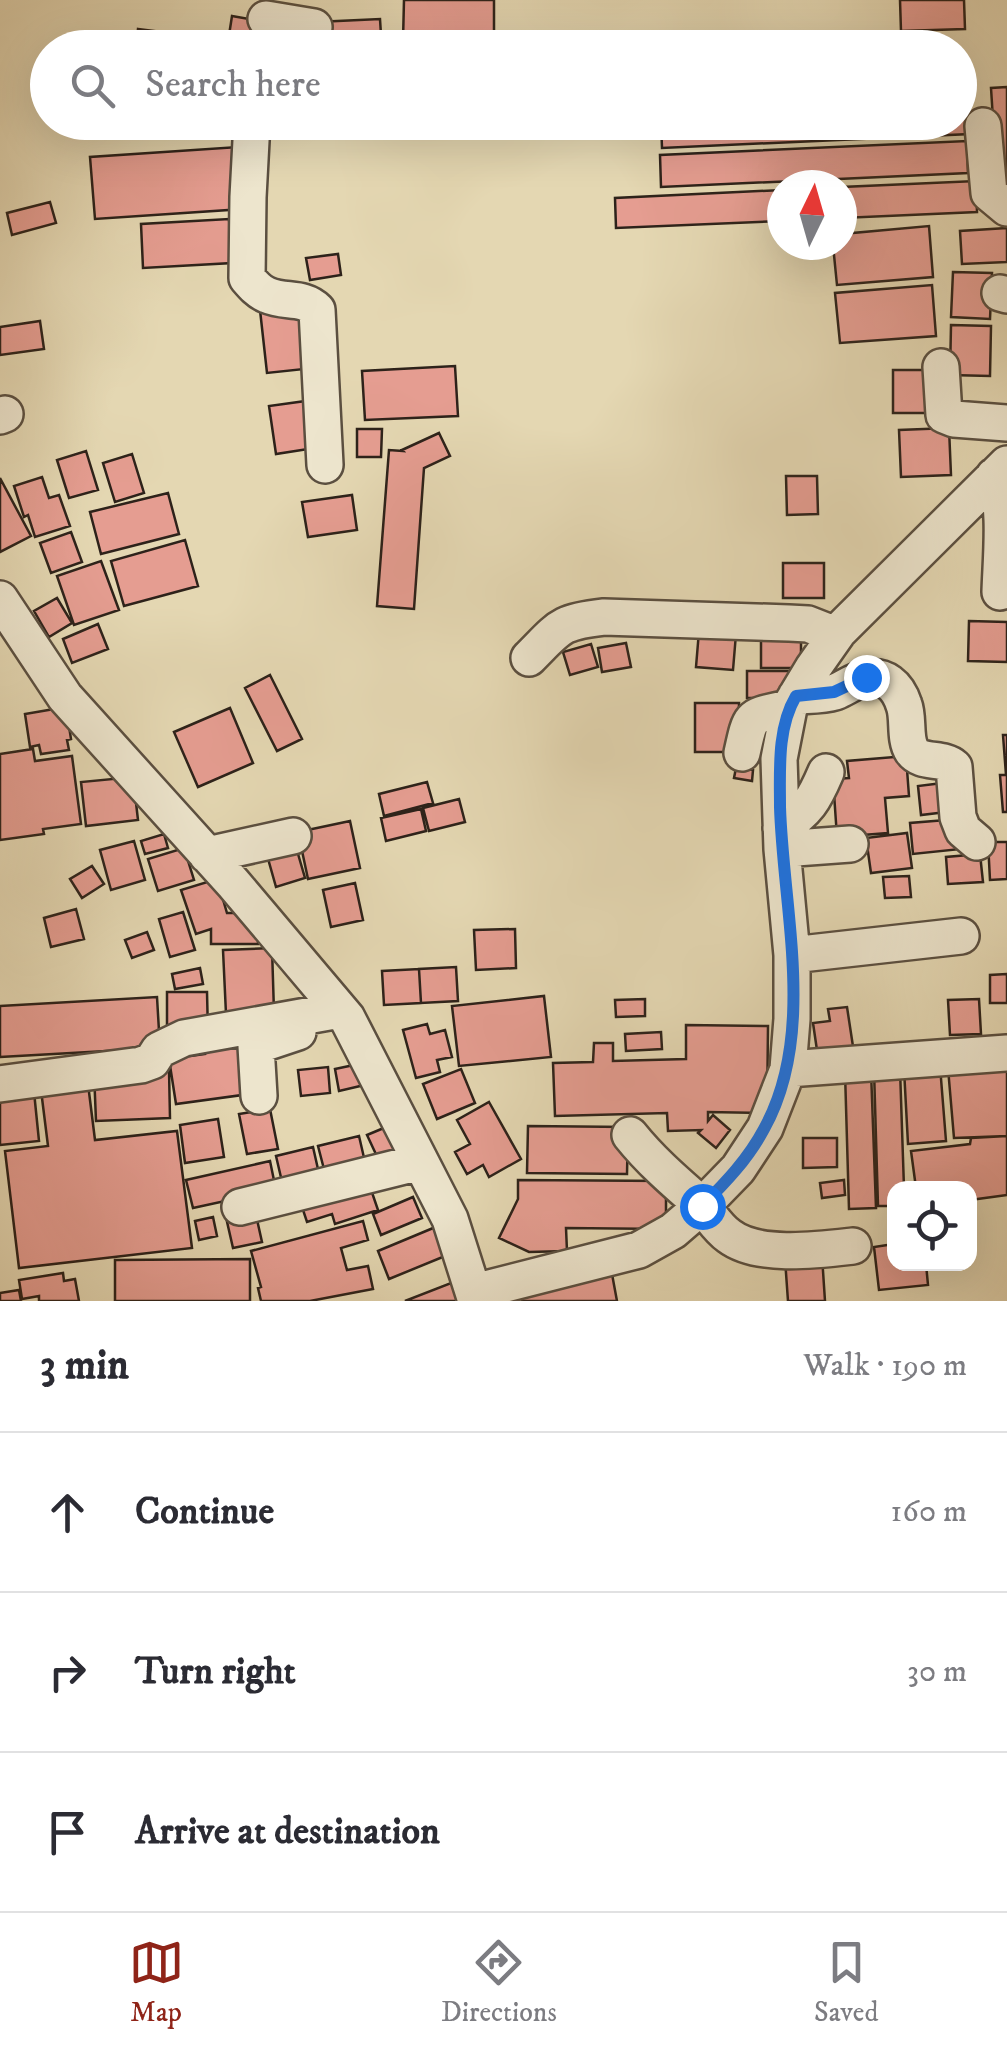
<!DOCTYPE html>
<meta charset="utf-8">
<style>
:root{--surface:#fff;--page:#f7f7f7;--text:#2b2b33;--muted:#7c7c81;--line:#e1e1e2;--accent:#8f2418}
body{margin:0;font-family:"IM FELL DW Pica",serif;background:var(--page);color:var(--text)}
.controls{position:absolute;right:30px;bottom:30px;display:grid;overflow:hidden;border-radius:20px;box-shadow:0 10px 40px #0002}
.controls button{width:90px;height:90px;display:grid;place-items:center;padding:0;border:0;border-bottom:2px solid var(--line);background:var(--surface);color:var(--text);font:50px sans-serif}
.compass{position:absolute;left:767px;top:170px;width:90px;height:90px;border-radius:50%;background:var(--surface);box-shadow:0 10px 40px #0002;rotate:5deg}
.stop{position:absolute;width:30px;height:30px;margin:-22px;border:8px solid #1a73e8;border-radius:50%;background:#fff}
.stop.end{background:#1a73e8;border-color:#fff;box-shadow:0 2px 10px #0008}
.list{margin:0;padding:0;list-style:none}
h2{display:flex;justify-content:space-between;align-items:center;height:130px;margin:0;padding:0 40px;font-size:42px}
h2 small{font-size:32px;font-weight:400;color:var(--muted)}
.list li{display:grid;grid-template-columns:65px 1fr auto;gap:30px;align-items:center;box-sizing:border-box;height:160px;padding:0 40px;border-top:2px solid var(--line)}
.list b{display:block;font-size:38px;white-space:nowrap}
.list em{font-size:32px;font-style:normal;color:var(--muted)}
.icon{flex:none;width:55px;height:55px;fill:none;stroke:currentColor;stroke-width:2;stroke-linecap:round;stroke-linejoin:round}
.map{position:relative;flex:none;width:1007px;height:1301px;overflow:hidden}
.search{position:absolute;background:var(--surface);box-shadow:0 10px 40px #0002;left:30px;right:30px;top:30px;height:110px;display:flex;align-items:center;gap:25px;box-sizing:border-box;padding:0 35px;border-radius:55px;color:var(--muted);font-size:38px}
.sheet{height:610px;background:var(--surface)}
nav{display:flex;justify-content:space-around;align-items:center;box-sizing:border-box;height:140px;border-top:2px solid var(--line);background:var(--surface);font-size:28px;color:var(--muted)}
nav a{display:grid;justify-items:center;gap:5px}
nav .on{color:var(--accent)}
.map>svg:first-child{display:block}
</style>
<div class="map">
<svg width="1007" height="1301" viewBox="0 0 1007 1301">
<rect width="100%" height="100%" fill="#e4d7b2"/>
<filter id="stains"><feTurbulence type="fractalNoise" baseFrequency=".002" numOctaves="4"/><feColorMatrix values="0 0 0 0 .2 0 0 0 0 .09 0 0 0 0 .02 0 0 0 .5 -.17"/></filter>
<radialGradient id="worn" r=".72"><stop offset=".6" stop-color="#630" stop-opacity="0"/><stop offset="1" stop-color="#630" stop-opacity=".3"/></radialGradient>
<path fill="#e59d91" stroke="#2d221a" stroke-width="2.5" d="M404 0H494V41H403Z
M900 0H964L965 29 901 31Z
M232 16 255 20 250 48H227Z
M380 19 381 35 318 38 317 22Z
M138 29 202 37 201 48H136Z
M1007 87V182H997L991 88Z
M968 102 970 134 662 148 661 122H960V103Z
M967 141 968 173 661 187 660 155Z
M238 147 243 209 95 219 90 157Z
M976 181 977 212 842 218V187Z
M782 190V221L616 228 615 198Z
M50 202 56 223 12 235 7 213Z
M229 219 232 263 143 268 141 224Z
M929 226 933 277 837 285 833 245H842V234Z
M1007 228V262L962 264 960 231Z
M338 254 341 275 310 280 306 258Z
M953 272 992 273 990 319 951 317Z
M932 285 936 336 840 343 835 293Z
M307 305 314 368 267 373 260 310Z
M40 321 44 349 0 355V327Z
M951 325 991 326 990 376 950 375Z
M455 366 458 416 365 420 362 371Z
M893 370H928V413H893Z
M313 400 321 447 276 454 269 406Z
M949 428 951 475 901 477 899 430Z
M357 429H382L381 457H357Z
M439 433 450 456 424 468 414 609 377 606 389 450 403 451 402 450Z
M86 451 98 490 69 498 57 460Z
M132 454 144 493 115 502 103 463Z
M786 476H817L818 514 787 515Z
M42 477 49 498 59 495 70 526 35 537 28 515 24 517 14 486Z
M0 478 31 536 0 552Z
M168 493 179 534 101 554 90 512Z
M352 495 357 530 308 537 302 502Z
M71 532 82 562 51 573 40 543Z
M185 540 198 586 124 606 111 561Z
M101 561 119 610 74 625 57 576Z
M783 563H824V598H783Z
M57 598 72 623 49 637 34 611Z
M969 621 1007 622V662L968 661Z
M98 624 108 649 72 663 63 639Z
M761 629H801V668H761Z
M699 631 736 634 733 670 696 667Z
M626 643 631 667 602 672 598 648Z
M591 644 598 667 570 675 563 652Z
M747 671H794L793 698H747Z
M270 675 302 739 277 751 245 688Z
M695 703H739V752H695Z
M66 707 71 739 67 740 69 750 41 754 39 745 30 747 25 714Z
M230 708 253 763 198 787 174 732Z
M1003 735H1007V812H1003L1000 775H1006Z
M33 749 35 761 72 756 81 824 43 829 44 834 0 840V754Z
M906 756 909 796 885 798 888 833 837 837 833 779 849 778 847 761Z
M736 768 753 770 752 781 734 778Z
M133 777 138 820 86 826 81 782Z
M427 782 433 803 384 816 379 794Z
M951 782 955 811 921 815 918 786Z
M459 799 465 822 429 831 423 808Z
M421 809 426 831 386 841 381 818Z
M958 819 961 849 913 854 910 823Z
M350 821 360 868 308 879 298 832Z
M907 833 912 868 871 873 866 838Z
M164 834 168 848 145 854 141 841Z
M134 841 145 880 111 890 100 850Z
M988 842H1007V879L990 880Z
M296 847 305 878 276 887 267 855Z
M184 848 194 880 158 891 148 859Z
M980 854 983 882 948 884 946 857Z
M92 866 104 884 82 898 70 879Z
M909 876 911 897 885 898 883 877Z
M217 879 227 913H259L258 944H211V929L196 934 181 890Z
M355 883 363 920 331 927 323 890Z
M76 909 84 939 51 947 44 918Z
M183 912 195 950 170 957 159 919Z
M515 929 516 968 476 970 474 930Z
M147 932 154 950 132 958 125 940Z
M272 948 274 1012 226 1014 223 950Z
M456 967 458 1001 421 1003 419 969Z
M200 968 203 984 175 989 172 974Z
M419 969 421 1003 384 1005 382 971Z
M1007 974V1003H990V975Z
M167 992H207L208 1033H167Z
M544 996 551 1057 459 1066 452 1006Z
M157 997 160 1048 0 1057V1006Z
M645 999V1016L616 1017 615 1000Z
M979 999 981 1034 950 1035 948 1000Z
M847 1007 854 1053 818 1057 813 1023 830 1021 828 1009Z
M427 1024 430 1034 445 1030 452 1057 437 1060 440 1072 416 1078 403 1030Z
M686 1025 768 1026 767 1113 708 1112V1121L713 1115 730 1130 716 1148 698 1133 701 1130 668 1131 667 1113 555 1116 553 1063 593 1062 594 1043H613V1061L686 1059Z
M661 1032 662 1049 626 1051 625 1034Z
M245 1035 257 1093 176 1104 169 1059 205 1054 203 1041Z
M368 1062 373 1083 339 1091 335 1069Z
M1007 1063V1136L954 1138 948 1068Z
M940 1066 946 1141 908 1144 904 1069Z
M328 1067 330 1093 301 1096 298 1070Z
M461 1069 475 1103 437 1119 423 1084Z
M900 1069 904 1188H894V1206H878L874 1070Z
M169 1070 170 1118 96 1121 94 1072Z
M871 1071 876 1208 849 1209 845 1072Z
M33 1082 39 1141 0 1145V1085Z
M88 1084 95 1140 177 1131 192 1248 19 1268 5 1151 48 1146 41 1090Z
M489 1102 521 1159 489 1177 483 1165 467 1174 455 1152 470 1144 457 1120Z
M270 1109 278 1149 247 1154 239 1114Z
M218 1119 224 1157 185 1163 180 1125Z
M391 1125 404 1155 381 1165 367 1135Z
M528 1126 628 1127 627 1174 527 1173Z
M359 1136 365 1162 325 1173 318 1146Z
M1007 1136V1195L970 1200V1188H916L911 1151 970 1144 971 1138Z
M803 1138H837V1167L803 1168Z
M313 1147 320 1178 283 1186 276 1156Z
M270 1161 276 1190 193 1208 186 1180Z
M366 1175 378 1210 335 1224 332 1214 307 1222 302 1207Z
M518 1180 666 1181V1229L566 1228 567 1251 529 1252 499 1238 518 1199Z
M844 1180 845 1195 822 1198 820 1183Z
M413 1197 422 1218 381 1235 373 1214Z
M254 1206 262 1242 233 1248 225 1213Z
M213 1217 217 1236 199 1240 195 1221Z
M363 1221 368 1240 341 1248 347 1270 368 1266 373 1289 310 1301H261L258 1288 261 1287 251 1251Z
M438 1226 450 1254 389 1279 378 1251Z
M894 1244V1264H926L928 1285 879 1290 874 1247Z
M822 1256 825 1301H788L785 1259Z
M250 1259V1301H115V1260Z
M63 1273 64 1281 75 1279 79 1301H39V1296L22 1299 19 1280Z
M612 1274 617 1301H522L520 1293Z
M451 1283 454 1289H461L462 1301H405Z
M19 1290 21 1301H0V1293Z"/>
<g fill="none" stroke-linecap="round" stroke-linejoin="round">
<g stroke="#5b4f40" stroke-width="40">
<path id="minor" d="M266 19 314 27
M252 122 248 197 247 278C253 285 259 292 267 295 285 303 303 296 317 310L325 465
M983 126 989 193 1007 208
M1000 293 1007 295
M941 367 944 415 954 419 1007 423
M0 416 5 414
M994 476C1007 504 1001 558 1000 592
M0 599 65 697 233 883 347 1018 450 1219 476 1301
M529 658C560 627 559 622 604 617L789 623 808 624 836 635
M796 696C809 695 822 696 835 692 845 688 854 681 863 679 885 673 898 686 904 705 909 718 904 739 912 751 921 764 943 757 954 767L958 817 963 830 977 842
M742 753C751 712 749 717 789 708
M781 828C808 811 814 800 826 772
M782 849 850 844
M207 855 293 836
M792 955 961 936
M788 1069 1007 1053
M0 1084 141 1065 152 1061 159 1050 184 1038 340 1010
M259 1096 256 1046 298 1032
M630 1135C650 1160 673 1180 697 1201 709 1212 716 1227 729 1236 758 1258 818 1250 853 1246
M240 1207 420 1162
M474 1292 639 1250 673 1231 702 1206 738 1169 765 1128 788 1069 792 1019V955L782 849 779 759 789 708 813 668 839 631 1007 464"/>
</g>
<use href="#minor" stroke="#ede5cd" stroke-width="35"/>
</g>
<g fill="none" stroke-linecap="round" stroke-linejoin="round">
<path stroke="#1a73e8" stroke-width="12" d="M702 1206C726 1182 748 1159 764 1129 817 1034 783 910 780 807 780 770 777 728 796 696L834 692 866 677"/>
</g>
<rect width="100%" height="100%" filter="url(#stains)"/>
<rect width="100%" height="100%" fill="url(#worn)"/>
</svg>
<div class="controls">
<button><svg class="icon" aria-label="locate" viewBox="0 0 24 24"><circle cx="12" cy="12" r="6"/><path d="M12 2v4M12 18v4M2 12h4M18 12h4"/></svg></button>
</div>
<svg class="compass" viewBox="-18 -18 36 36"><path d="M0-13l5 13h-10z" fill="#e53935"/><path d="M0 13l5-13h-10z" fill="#7c7c81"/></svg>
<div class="stop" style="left:702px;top:1206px"></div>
<div class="stop end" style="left:866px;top:677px"></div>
<div class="search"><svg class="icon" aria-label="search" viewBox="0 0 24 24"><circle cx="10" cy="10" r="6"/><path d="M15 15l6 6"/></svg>Search here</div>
</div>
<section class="sheet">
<h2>3 min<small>Walk · 190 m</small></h2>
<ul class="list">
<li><svg class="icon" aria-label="ahead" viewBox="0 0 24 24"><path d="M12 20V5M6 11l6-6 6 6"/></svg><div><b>Continue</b></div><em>160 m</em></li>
<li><svg class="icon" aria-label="right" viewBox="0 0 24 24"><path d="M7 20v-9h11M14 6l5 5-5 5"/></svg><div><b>Turn right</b></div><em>30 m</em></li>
<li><svg class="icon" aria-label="arrive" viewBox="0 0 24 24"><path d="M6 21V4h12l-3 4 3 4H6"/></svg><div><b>Arrive at destination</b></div></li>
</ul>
</section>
<nav>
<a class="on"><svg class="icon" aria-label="map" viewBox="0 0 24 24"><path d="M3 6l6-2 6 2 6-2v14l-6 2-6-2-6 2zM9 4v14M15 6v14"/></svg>Map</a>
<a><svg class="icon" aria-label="directions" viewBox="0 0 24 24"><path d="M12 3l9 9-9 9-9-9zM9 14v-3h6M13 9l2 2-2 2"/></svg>Directions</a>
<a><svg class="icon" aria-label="saved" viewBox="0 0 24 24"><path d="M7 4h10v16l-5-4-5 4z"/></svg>Saved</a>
</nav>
